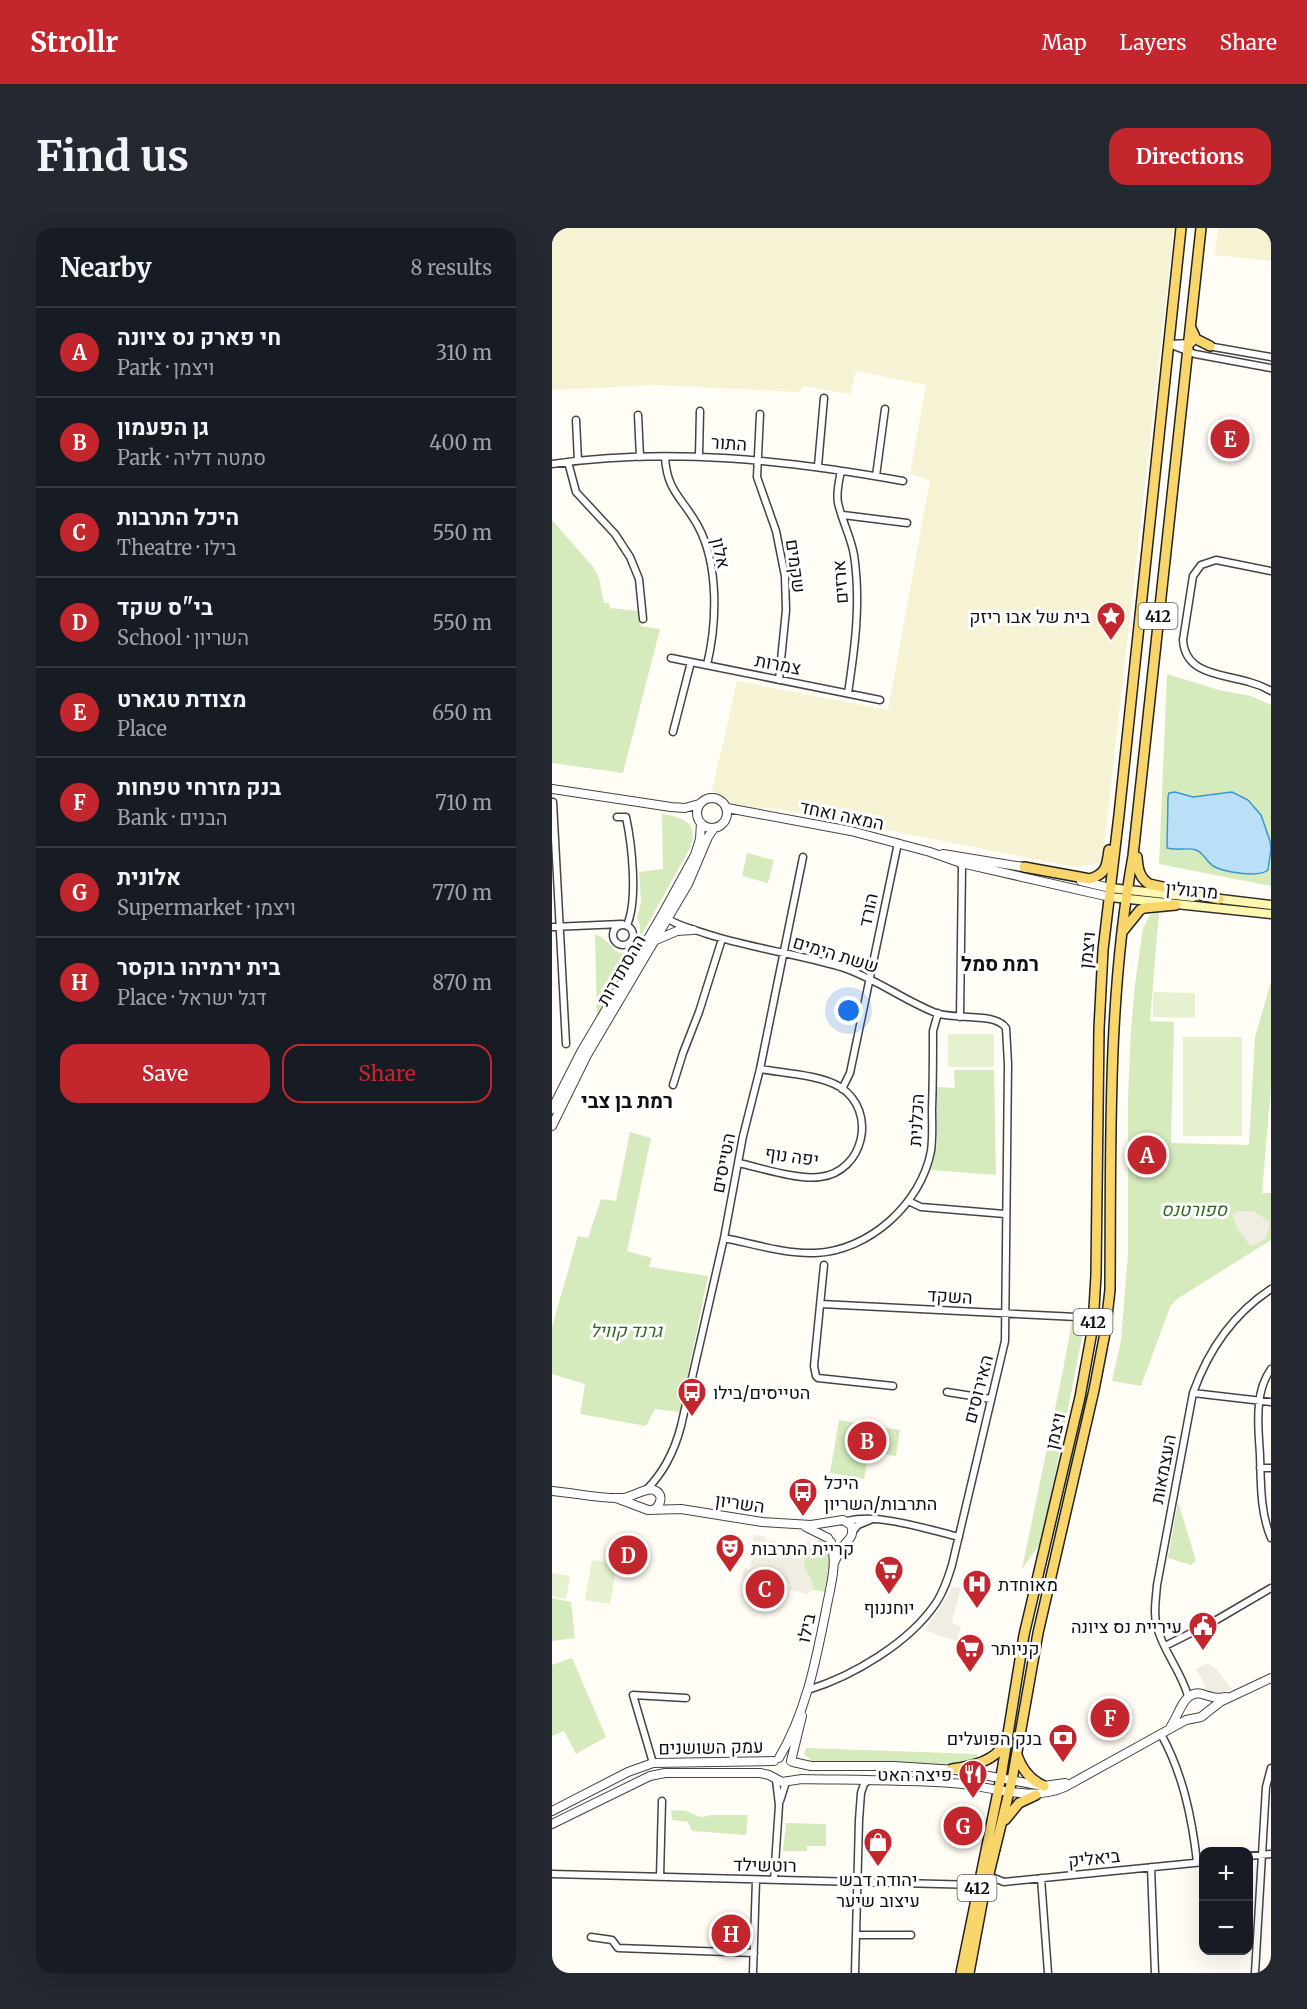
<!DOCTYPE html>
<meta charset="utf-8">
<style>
:root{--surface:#171b24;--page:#242831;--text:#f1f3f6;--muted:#9ea1a6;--line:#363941;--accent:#c4262e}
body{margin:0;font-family:Merriweather,Heebo,serif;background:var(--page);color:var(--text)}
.controls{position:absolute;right:18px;bottom:18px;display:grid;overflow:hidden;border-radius:12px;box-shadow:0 6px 24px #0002}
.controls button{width:54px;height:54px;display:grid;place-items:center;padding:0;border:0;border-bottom:2px solid var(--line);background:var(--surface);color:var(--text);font:30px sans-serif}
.you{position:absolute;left:297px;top:783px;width:21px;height:21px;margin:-15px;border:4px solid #fff;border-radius:50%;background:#1a73e8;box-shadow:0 0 0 9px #1a73e833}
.badge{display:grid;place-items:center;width:39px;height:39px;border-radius:50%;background:var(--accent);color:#fff;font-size:20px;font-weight:700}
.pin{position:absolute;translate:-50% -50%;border:3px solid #fff;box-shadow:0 2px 6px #0006}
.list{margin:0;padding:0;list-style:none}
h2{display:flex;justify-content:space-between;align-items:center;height:78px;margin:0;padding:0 24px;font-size:26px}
h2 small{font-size:20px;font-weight:400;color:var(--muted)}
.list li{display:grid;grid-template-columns:39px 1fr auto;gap:18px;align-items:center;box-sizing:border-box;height:90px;padding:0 24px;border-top:2px solid var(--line)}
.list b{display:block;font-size:22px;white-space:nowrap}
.list p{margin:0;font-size:20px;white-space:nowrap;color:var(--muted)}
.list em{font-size:20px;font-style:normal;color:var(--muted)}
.actions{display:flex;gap:12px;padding:18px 24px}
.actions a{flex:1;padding:14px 0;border:2px solid var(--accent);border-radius:18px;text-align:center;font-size:21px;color:var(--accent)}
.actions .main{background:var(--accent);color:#fff}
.map{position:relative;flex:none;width:719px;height:1745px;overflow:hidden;border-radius:18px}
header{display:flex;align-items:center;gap:36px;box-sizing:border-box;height:84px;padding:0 30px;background:var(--accent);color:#fff}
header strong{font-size:28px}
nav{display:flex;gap:33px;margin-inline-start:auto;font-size:21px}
.intro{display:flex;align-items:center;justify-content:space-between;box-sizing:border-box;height:144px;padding:0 36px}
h1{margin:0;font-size:42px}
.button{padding:15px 27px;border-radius:18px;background:var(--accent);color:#fff;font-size:21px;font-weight:700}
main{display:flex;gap:36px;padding:0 36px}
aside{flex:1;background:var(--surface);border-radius:18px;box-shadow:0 6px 24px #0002}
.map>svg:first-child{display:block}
</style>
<header>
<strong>Strollr</strong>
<nav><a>Map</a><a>Layers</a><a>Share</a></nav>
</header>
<div class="intro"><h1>Find us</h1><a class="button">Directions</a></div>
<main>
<aside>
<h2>Nearby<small>8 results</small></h2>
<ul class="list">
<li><span class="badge">A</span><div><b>חי פארק נס ציונה</b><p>Park · ויצמן</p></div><em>310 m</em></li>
<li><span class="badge">B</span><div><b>גן הפעמון</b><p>Park · סמטה דליה</p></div><em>400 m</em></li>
<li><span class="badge">C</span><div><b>היכל התרבות</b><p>Theatre · בילו</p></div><em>550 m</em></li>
<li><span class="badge">D</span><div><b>בי&quot;ס שקד</b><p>School · השריון</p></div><em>550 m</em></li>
<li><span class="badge">E</span><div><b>מצודת טגארט</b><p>Place</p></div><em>650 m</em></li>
<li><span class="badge">F</span><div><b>בנק מזרחי טפחות</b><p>Bank · הבנים</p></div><em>710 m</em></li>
<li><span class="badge">G</span><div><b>אלונית</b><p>Supermarket · ויצמן</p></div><em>770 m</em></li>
<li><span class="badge">H</span><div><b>בית ירמיהו בוקסר</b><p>Place · דגל ישראל</p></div><em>870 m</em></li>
</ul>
<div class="actions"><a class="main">Save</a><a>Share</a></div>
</aside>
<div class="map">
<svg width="719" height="1745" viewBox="0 0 719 1745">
<rect width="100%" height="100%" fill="#fffdf5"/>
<path fill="#f6f3d4" d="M0 0H622L550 635 523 639 222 580 188 581 160 563 185 453 336 482 378 252 358 246 374 157 304 143 298 166 252 158 247 164 103 157 0 162Z
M666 0H719V33L663 27Z"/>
<path fill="#d5ebbd" d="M0 292 42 340 47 350 52 375H57L58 380 87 383 89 398 108 401 71 545 0 535Z
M615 446 667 462 699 468 719 477V658L607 636Z
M110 586C131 589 148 595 138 620L88 710V697L85 690 89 674 87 644 111 641Z
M195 625 222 632 216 655 190 648Z
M607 684 598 793 622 794 619 915 697 917 703 809 719 754V858L710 965H719V1012L625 1071 618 1079 589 1158 560 1153 569 1112 576 1026V869L579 802 583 756 591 700 598 687Z
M43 706C63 713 61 737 86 717L45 790Z
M402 842H442L444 947 379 942 385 917V859L403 860Z
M78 904 99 910 75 1023 100 1030 97 1039 156 1048 128 1184 103 1181 94 1198 28 1186 33 1156 0 1146V1099L26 1008 36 1010 49 971 64 973Z
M520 1093 533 1094 490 1313 470 1341 510 1147Z
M287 1192 348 1202 344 1228 317 1224 312 1251 278 1245Z
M626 1274 643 1329 644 1333 639 1337 616 1330Z
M270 1309C287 1322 277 1346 273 1364L261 1362 259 1351 252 1340 253 1324Z
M0 1370 19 1374 23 1410 0 1413Z
M20 1430 54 1509 24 1526 12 1503 0 1508V1437Z
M254 1520 425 1526V1531C395 1540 371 1536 340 1535 314 1534 287 1533 260 1533L252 1526Z
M119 1582C124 1583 130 1582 134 1583 144 1586 146 1592 158 1587H196L194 1607 140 1603 136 1594 120 1592Z
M234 1595 274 1596V1618H255V1623H231Z"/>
<path fill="#e6f2cf" d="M601 764 643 765V790L601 789Z
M396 806H442V839H396Z
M631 809H690V908H631Z
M40 1332 65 1336 58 1376 33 1372Z
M0 1345 18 1348 14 1371 0 1368Z"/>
<path fill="#f1ede2" d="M685 983H701L718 994 714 1010 701 1018 696 1015 685 1000 680 986Z
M201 1307 213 1308V1312L254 1317 255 1313 263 1315 253 1324 252 1340 259 1351 261 1362 256 1366 237 1362 238 1356 206 1349 205 1354 190 1352 192 1340 198 1341 203 1316 201 1313Z
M400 1359 409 1360 400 1395 409 1398 405 1413 385 1407 376 1403 374 1399 393 1373Z
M656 1435 665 1442 680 1461 663 1467 645 1463 654 1459 644 1441Z"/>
<path fill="#b9e0f7" stroke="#3f96cf" stroke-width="1.5" d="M623 564 641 569 680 564 696 572 709 587 718 613 719 621 716 642C707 650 671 644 661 638 654 633 651 624 644 622 635 619 625 623 615 620L616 569 617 565Z"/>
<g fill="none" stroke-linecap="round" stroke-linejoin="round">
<g stroke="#444" stroke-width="9">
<path id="minor" d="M617 116 643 126 719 140
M617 116 640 115
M656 118 719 129
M208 186 205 249 224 303 233 348 234 382 227 452
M86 187 88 229
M24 192 26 233
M147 228 148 183
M113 229C115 264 130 269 146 298 167 337 165 395 155 437
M16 234 24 264 63 306 78 329 87 351 91 391
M0 236C117 219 235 232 351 253
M266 238 272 170
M289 243C287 253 284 264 286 275 290 293 299 309 302 327 309 374 303 419 296 465
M324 248 333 181
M291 287 355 295
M719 343 664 332 649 337 641 348 631 412C633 447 671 446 697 454 705 456 712 459 719 463
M119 430 328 472
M121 504 139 434
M1 574 14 816
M65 589H74C80 617 86 672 75 697
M408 631 410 640 408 789
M113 689C125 698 141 701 155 706 199 720 245 726 289 739 323 750 351 772 384 785 403 792 443 784 454 800L456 836 453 1113 400 1337C396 1350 392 1363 384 1375 357 1415 301 1448 256 1462
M61 707a10 10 0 1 1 20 0a10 10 0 1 1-20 0Z
M0 699 70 696
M121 857 131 825 147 784 170 711
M290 861 298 845 346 615
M187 935C209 940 246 952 268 949 312 944 326 883 288 859 269 847 231 845 208 841
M356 973 369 979 453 986
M172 1010C202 1016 233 1026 263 1025 317 1023 369 976 379 923 381 909 380 895 380 881 381 855 381 829 381 803L386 785
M272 1037 262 1138 264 1148 266 1150 341 1158
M269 1076 525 1089
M719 1141C712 1151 708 1164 707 1176 705 1193 707 1210 708 1227 709 1255 708 1284 719 1310
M395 1164 439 1171
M641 1165 719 1174
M708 1240H719
M95 1261C112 1244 123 1221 129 1198L172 1010 191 908 208 841 251 629
M295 1293C327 1285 374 1301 407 1309
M301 1303 306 1297 318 1292
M613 1418 661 1394 719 1360
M636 1468C629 1443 611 1423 605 1399 601 1386 604 1371 605 1357L641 1165C656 1123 681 1086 719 1061
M609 1506C631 1546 640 1590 645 1634
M101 1535 81 1467 134 1470
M228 1573 234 1554
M696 1628 719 1626
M599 1639 603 1745
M0 1646 426 1657
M437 1648 452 1654 652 1634
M108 1649 110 1573
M489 1650 496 1745
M222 1652 227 1577 224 1552
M304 1707H359
M39 1709 60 1712 66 1720 202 1725
M201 1745 204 1652
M303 1745 307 1592 309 1565 312 1556 317 1552
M703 1745 714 1559 719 1540"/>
</g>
<g stroke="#444" stroke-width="10">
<path id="tertiary" d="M0 561 119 579 133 580 147 576
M145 585a15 15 0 1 1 30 0a15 15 0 1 1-30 0Z
M175 580 299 603 378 624 409 635 558 669
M391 626 477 640
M529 653 558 660
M104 712 125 703 141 702
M0 881 29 824 110 687 143 627 148 611 149 595
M0 898 35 827 136 656 156 609 162 600
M0 1263C23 1265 48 1271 71 1270 80 1269 95 1259 102 1262 112 1266 109 1276 103 1281
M64 1270 96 1282 129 1281 210 1294 259 1297 291 1292 299 1297C302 1307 299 1309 293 1316 288 1321 285 1329 282 1335
M254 1299 276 1310
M619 1498C627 1487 632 1461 650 1466 659 1469 665 1471 674 1469
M227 1530C254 1485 264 1432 274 1382 278 1360 286 1335 279 1314
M239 1533 250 1488
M241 1534 259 1538H342L404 1542 480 1556 492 1558 513 1555
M0 1583 76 1544 101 1535 222 1533
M0 1596 98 1548 113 1545H208L217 1547 230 1554 250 1551C300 1552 349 1552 399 1555 437 1557 476 1575 513 1559L634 1492 649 1489 668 1474 719 1450"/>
</g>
<g stroke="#333" stroke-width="11">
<path id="secondary" d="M558 660 641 669
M558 669 719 686
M660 670 719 677"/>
</g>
<g stroke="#222" stroke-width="12">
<path id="primary" d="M639 100 644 111 658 118
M585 629C586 641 587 649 597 656L667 671
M472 639 538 651C554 646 555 638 557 622
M571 703 588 682 592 680 624 677
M465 1527C470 1542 478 1552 492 1558
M400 1541C420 1538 442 1534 453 1515
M453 1592 467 1575 484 1567
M409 1745 449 1549 472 1407 528 1169 541 1098 544 1047 547 801 551 722 567 587 629 0
M417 1745 431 1670 460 1552 486 1405 542 1162 553 1105 558 1062C559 917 555 772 581 628L649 0"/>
</g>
<use href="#minor" stroke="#fff" stroke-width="6"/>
<use href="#tertiary" stroke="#fff" stroke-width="8"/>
<use href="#secondary" stroke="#fff6b0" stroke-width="8"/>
<use href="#primary" stroke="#f9d66b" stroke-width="9"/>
</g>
<defs>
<g id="sight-pin" transform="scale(1.5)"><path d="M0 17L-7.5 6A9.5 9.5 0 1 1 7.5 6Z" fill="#c4262e" stroke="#fff"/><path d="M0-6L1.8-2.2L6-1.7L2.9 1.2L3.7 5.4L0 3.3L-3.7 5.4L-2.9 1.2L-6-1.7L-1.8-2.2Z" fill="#fff"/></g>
<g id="bus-pin" transform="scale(1.5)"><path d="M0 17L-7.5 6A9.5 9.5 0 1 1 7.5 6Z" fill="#c4262e" stroke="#fff"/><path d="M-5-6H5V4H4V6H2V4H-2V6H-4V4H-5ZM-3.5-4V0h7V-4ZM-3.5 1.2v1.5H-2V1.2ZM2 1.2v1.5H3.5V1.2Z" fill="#fff"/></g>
<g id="theatre-pin" transform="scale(1.5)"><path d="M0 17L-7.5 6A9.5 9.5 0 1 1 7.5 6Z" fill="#c4262e" stroke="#fff"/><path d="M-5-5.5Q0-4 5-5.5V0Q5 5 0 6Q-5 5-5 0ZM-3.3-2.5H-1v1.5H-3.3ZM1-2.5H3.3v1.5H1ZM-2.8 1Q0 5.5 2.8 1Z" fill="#fff"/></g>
<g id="supermarket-pin" transform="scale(1.5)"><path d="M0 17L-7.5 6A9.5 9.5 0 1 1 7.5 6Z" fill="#c4262e" stroke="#fff"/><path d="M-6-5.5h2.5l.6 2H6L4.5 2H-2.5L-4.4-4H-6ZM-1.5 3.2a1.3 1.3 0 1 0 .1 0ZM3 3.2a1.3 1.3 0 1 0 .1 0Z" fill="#fff"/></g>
<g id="hospital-pin" transform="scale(1.5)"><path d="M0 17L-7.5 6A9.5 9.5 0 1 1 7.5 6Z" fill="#c4262e" stroke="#fff"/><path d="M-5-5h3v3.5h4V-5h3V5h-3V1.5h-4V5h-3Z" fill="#fff"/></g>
<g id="civic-pin" transform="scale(1.5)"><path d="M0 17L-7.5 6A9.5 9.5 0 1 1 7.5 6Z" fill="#c4262e" stroke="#fff"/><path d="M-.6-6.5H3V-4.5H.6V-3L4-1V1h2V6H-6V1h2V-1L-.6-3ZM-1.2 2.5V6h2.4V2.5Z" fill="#fff"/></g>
<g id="bank-pin" transform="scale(1.5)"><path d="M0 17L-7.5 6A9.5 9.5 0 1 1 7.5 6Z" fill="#c4262e" stroke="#fff"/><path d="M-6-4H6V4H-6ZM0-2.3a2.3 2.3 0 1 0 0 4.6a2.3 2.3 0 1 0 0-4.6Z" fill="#fff"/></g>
<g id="restaurant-pin" transform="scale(1.5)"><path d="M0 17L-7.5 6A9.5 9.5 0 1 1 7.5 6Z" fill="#c4262e" stroke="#fff"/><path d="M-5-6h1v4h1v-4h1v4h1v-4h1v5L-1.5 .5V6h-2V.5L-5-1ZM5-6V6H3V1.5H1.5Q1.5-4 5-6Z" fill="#fff"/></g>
<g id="shop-pin" transform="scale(1.5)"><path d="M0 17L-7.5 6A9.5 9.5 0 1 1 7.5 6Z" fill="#c4262e" stroke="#fff"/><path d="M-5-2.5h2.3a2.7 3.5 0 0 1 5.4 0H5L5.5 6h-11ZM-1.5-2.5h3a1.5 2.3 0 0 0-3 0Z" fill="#fff"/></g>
</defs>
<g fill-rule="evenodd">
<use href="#sight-pin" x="559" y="388"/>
<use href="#bus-pin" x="140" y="1164"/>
<use href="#bus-pin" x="251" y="1264"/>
<use href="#theatre-pin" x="178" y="1320"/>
<use href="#supermarket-pin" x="337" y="1342"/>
<use href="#hospital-pin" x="425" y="1356"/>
<use href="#civic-pin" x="651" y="1398"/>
<use href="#supermarket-pin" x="418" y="1420"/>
<use href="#bank-pin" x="511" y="1510"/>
<use href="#restaurant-pin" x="421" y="1546"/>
<use href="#shop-pin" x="326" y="1614"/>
</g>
<g text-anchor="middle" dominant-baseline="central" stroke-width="6" stroke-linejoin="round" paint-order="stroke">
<g fill="#fff" stroke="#585858" stroke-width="1.5">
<rect x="586.5" y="375" width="39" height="26" rx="4.5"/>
<rect x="521.5" y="1081" width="39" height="26" rx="4.5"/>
<rect x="405.5" y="1647" width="39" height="26" rx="4.5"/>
</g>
<g font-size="16" font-weight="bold" fill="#111">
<text x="606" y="388">412</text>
<text x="541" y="1094">412</text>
<text x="425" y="1660">412</text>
</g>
<g font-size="18" fill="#111" stroke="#fff">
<text transform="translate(177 215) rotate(4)">התור</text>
<text transform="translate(169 325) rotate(77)">אלון</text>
<text transform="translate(244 338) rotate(82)">שקמים</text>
<text transform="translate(288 354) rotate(-94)">ארזים</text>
<text transform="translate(226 436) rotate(11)">צמרות</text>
<text transform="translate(290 587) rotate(12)">המאה ואחד</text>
<text transform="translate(640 662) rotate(5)">מרגולין</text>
<text transform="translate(316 682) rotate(-78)">הורד</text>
<text transform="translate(535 722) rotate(-84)">ויצמן</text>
<text transform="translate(284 726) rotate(17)">ששת הימים</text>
<text transform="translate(69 742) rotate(-60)">ההסתדרות</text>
<text transform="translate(364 892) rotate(-87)">הכלנית</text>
<text transform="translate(240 928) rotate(8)">יפה נוף</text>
<text transform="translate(171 935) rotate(-79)">הטייסים</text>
<text transform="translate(398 1068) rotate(3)">השקד</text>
<text transform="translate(426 1161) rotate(-75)">האירוסים</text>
<text transform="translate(503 1203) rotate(-77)">ויצמן</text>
<text transform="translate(611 1241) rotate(-79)">העצמאות</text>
<text transform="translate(188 1275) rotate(8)">השריון</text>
<text transform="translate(254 1400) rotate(-78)">בילו</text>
<text transform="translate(159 1519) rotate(-1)">עמק השושנים</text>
<text transform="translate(542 1630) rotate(-6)">ביאליק</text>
<text transform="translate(213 1637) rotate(1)">רוטשילד</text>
</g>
<g font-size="18" fill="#111" stroke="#fff" text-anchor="start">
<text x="538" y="388" text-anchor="end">בית של אבו ריזק</text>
<text x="161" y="1164">הטייסים/בילו</text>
<text x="272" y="1254">היכל<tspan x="272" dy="21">התרבות/השריון</tspan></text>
<text x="199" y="1320">קריית התרבות</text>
<text x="446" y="1356">מאוחדת</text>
<text x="337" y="1379" text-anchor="middle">יוחננוף</text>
<text x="630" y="1398" text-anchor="end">עיריית נס ציונה</text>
<text x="439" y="1420">קניותר</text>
<text x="490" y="1510" text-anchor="end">בנק הפועלים</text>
<text x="400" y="1546" text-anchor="end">פיצה האט</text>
<text x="326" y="1651" text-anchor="middle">יהודה דבש<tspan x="326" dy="21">עיצוב שיער</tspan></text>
</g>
<g font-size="18" font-style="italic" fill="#2f6b1f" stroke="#fff">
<text x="642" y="981">ספורטנס</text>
<text x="74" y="1102">גרנד קוויל</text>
</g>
<g font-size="20" font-weight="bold" fill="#111" stroke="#fff">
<text x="448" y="735">רמת סמל</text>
<text x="75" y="872">רמת בן צבי</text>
</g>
</g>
</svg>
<div class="controls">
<button>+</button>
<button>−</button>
</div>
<div class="you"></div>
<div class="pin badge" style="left:595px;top:927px">A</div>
<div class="pin badge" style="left:315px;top:1213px">B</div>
<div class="pin badge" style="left:213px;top:1361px">C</div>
<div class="pin badge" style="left:76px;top:1327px">D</div>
<div class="pin badge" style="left:678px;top:211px">E</div>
<div class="pin badge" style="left:558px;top:1490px">F</div>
<div class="pin badge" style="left:411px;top:1598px">G</div>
<div class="pin badge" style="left:179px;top:1706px">H</div>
</div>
</main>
